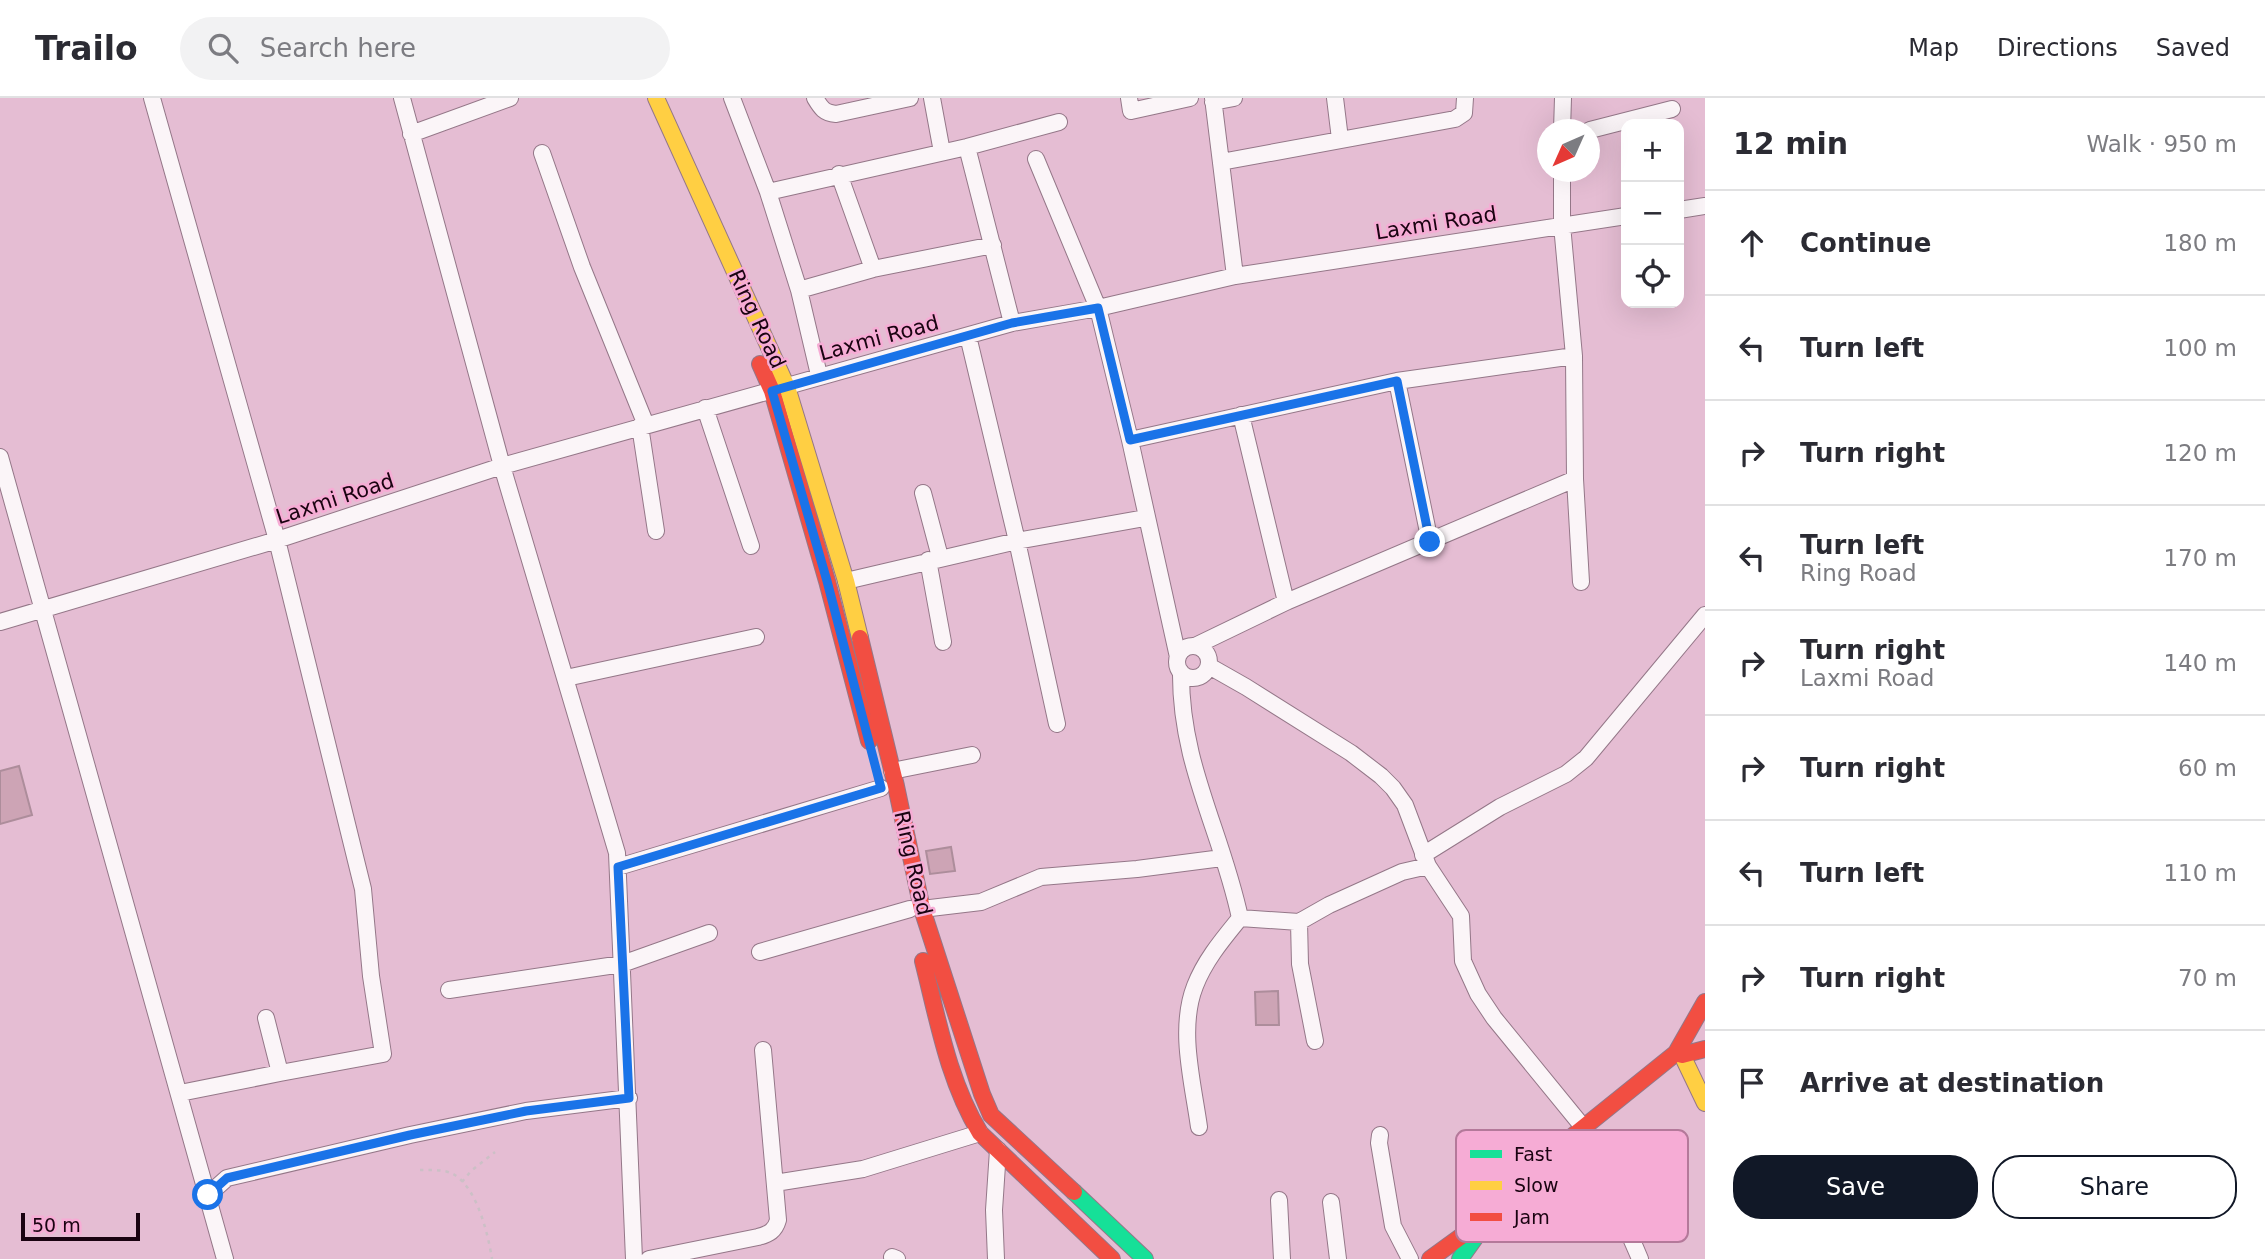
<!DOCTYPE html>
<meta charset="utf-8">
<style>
:root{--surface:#fff;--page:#f2f2f3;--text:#2b2b33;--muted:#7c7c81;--line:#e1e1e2;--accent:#111827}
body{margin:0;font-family:"DejaVu Sans",sans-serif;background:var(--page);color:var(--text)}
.controls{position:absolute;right:21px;top:21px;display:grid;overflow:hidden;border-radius:14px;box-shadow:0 7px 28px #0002}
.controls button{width:63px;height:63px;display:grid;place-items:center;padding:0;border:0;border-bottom:2px solid var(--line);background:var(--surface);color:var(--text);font:35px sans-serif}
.compass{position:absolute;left:1537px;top:21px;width:63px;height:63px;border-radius:50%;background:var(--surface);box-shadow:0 7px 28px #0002;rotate:225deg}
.scale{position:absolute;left:21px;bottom:18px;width:119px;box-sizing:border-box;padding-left:7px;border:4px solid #1a0311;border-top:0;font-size:19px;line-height:24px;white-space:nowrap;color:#1a0311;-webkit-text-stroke:5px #f6acd5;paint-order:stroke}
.stop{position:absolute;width:21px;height:21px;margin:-16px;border:5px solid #1a73e8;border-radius:50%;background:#fff}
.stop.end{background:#1a73e8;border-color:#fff;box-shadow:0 2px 7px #0008}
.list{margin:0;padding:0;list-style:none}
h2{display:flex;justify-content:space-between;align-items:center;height:91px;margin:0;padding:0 28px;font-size:30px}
h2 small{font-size:23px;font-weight:400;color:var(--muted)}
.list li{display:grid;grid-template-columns:46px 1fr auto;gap:21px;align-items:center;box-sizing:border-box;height:105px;padding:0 28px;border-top:2px solid var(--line)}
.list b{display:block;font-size:26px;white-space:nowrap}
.list p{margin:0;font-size:23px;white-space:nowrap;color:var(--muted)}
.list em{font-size:23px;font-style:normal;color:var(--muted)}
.actions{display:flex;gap:14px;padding:21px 28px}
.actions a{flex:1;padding:16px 0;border:2px solid var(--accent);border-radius:28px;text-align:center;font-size:24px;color:var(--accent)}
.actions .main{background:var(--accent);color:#fff}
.icon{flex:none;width:38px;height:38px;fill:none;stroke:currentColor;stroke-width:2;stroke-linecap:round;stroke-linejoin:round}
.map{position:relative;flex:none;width:1705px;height:1161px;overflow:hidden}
header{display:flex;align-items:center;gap:42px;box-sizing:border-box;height:98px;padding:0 35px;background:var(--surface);border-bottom:2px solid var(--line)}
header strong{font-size:33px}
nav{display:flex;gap:38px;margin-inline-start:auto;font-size:24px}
.search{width:490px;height:63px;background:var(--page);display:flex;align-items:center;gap:18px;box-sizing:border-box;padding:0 24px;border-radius:38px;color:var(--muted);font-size:26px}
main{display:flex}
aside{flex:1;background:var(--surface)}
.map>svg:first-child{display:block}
</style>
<header>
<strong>Trailo</strong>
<div class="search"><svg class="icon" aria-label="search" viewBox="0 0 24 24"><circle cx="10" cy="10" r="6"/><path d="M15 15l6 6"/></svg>Search here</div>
<nav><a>Map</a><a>Directions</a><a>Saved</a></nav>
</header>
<main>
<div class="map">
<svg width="1705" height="1161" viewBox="0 0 1705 1161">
<rect width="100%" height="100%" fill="#e5bdd3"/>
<path fill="#cda4b5" stroke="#ad8d9b" stroke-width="2" d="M19 668 32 717 0 726V673Z
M951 749 955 773 930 776 926 753Z
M1278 893 1279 927H1256L1255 894Z"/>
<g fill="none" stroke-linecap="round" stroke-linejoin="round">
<g stroke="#947788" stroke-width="18">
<path id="street" d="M152 0 277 442 363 791 371 878 383 956 280 975
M402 0 502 368 617 755 634 1161
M732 0 768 94 799 192 819 277
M815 0C821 10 824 15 836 16L910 0
M932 0 942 54
M1129 0 1131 13 1190 0
M1213 0 1235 178
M1335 0 1340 41
M1213 4 1234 0
M1562 32 1563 0
M1590 32 1672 11
M411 36 510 0
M967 49 1012 225
M542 55 582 169 646 327
M1036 61 1098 210 1130 342 1178 559
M1221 64 1455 21 1464 15 1465 0
M1562 74V127L1574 258 1575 381 1581 484
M839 76 873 171
M768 94 967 49 1059 24
M1679 112 1705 108
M799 192 873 171 993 147
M968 238 1017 443 1057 626
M1397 283 1430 444
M705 310 751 448
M1241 317 1286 504
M640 328 656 433
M1130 342 1397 283 1574 258
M0 359 225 1161
M923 395 940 459
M928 462 943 544
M846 483 1017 443 1145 420
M0 524 277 442 502 368 1012 225 1098 210 1235 178 1626 118
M1195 548 1286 504 1575 381
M1177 564a16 16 0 1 1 32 0a16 16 0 1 1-32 0Z
M1209 568 1246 589 1351 655 1381 678 1393 690 1405 707 1428 768 1461 818 1463 863 1478 896 1494 920 1583 1029
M1181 574C1180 666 1222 734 1240 820
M566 580 756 539
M892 673 972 657
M1423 757 1500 709 1566 676 1586 660 1705 517
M618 769 881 690
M922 811 981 804 1041 779 1137 771 1222 760
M1299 824 1300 866 1315 943
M760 854 910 811
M449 892 622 866 709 835
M180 995 280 975 266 920
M1199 1029C1193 985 1178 931 1195 888 1205 862 1223 841 1240 820L1299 824 1329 807 1402 774 1428 768
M1380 1037 1379 1045 1393 1128 1410 1161
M1568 1042C1601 1081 1621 1114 1640 1161
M775 1085 863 1071 980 1035
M208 1097 227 1080 410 1037 526 1013 629 1000
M1279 1102 1282 1161
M1331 1104 1338 1161
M892 1159 897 1161
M649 1161 758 1139C769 1136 775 1133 778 1122L763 952
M996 1161 994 1112 998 1052"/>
</g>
<g stroke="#947788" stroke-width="18">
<path id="fast" d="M1074 1094 1145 1161
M1460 1161 1482 1130"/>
</g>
<g stroke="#947788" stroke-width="18">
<path id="slow" d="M656 0 787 289 846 483 860 540
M1682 957 1705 1005"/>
</g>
<g stroke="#947788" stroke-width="18">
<path id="jam" d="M760 266 772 293 827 483 869 643
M860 540 896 688 922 811 982 996 991 1017 1074 1094
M923 863C938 922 948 982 980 1035L1112 1161
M1676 955 1682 957 1705 951
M1430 1161 1492 1116 1568 1042 1676 955 1705 904"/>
</g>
<path stroke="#ccc0c6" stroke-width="2.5" stroke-dasharray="3.5 5" stroke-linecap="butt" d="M420 1072C430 1072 444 1071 453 1076 477 1089 488 1136 492 1161
M462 1084 471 1073 495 1054"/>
<use href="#street" stroke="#fbf5f8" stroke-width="16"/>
<use href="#fast" stroke="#16e098" stroke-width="16"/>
<use href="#slow" stroke="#ffcf43" stroke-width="16"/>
<use href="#jam" stroke="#f24e42" stroke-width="16"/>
</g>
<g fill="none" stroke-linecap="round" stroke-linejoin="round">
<path stroke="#1a73e8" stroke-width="9" d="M208 1097 227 1080 410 1037 526 1013 629 1000 618 769 881 690 827 483 772 293 1012 225 1098 210 1130 342 1397 283 1430 444"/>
</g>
<g text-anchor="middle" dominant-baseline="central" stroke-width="5" stroke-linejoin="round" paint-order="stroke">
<g font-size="21" fill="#1a0311" stroke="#f6acd5">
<text transform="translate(1436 125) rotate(-9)">Laxmi Road</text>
<text transform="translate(757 221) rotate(65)">Ring Road</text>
<text transform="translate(879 240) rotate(-15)">Laxmi Road</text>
<text transform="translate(335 401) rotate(-18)">Laxmi Road</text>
<text transform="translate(913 765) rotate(77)">Ring Road</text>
</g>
</g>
<rect x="1456" y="1032" width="232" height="112" rx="10" fill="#f6acd5" stroke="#b4799a" stroke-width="2"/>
<rect x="1470" y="1052" width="32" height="8" fill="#16e098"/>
<rect x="1470" y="1083" width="32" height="9" fill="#ffcf43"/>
<rect x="1470" y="1115" width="32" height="8" fill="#f24e42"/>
<g font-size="19" fill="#1a0311">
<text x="1514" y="1063">Fast</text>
<text x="1514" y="1094">Slow</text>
<text x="1514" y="1126">Jam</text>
</g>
</svg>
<div class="controls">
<button>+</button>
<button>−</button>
<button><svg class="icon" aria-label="locate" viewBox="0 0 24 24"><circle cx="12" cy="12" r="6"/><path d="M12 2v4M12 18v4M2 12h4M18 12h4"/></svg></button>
</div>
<svg class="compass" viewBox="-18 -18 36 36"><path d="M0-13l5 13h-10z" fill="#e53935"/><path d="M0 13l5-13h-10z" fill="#7c7c81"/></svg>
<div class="scale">50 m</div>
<div class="stop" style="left:208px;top:1097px"></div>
<div class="stop end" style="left:1430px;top:444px"></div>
</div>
<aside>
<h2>12 min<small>Walk · 950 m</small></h2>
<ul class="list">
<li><svg class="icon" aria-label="ahead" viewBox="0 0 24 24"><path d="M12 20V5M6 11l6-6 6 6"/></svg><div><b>Continue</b></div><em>180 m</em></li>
<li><svg class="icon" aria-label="left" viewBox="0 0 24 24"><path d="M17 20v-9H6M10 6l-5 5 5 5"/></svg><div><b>Turn left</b></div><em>100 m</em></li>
<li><svg class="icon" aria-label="right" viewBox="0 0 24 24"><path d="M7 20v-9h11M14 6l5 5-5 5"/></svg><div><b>Turn right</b></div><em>120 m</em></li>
<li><svg class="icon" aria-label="left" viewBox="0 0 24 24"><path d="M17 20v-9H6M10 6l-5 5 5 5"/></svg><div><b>Turn left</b><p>Ring Road</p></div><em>170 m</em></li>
<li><svg class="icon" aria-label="right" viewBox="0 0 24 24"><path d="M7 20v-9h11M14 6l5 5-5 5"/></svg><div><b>Turn right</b><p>Laxmi Road</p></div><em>140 m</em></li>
<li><svg class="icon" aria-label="right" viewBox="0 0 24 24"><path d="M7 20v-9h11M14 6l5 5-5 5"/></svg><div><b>Turn right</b></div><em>60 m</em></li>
<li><svg class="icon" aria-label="left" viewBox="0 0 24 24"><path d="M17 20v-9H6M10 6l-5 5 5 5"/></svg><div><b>Turn left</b></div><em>110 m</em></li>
<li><svg class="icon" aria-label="right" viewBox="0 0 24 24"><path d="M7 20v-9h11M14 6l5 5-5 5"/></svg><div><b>Turn right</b></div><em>70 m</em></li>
<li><svg class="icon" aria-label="arrive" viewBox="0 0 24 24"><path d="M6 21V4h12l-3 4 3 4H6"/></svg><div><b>Arrive at destination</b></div></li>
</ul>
<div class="actions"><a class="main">Save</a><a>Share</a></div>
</aside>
</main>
